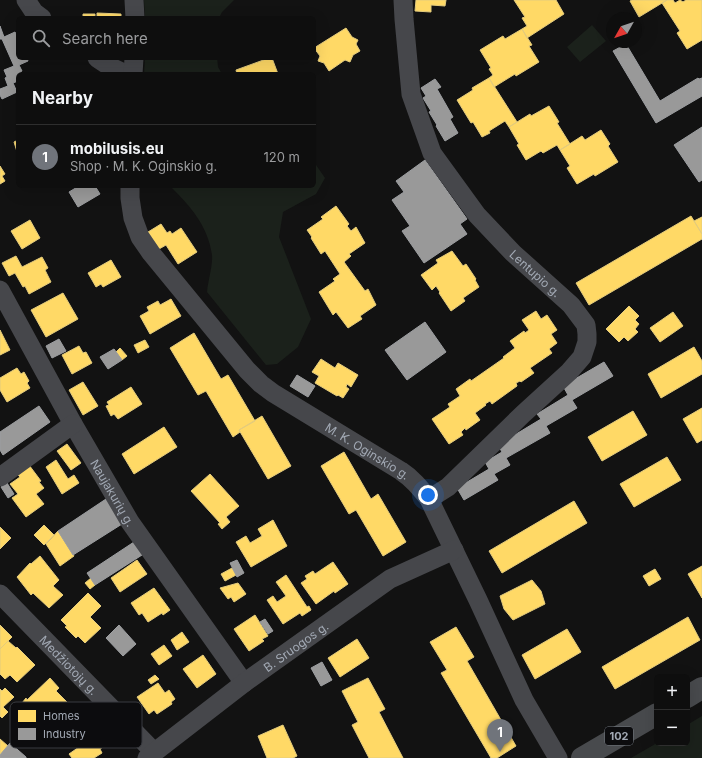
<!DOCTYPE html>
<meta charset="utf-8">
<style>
:root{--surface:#0e0e0e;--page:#171717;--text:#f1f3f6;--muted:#9b9c9e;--line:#2e2e2e;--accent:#70747b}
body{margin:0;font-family:Inter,sans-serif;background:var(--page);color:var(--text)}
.controls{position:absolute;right:12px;bottom:12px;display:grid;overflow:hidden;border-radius:6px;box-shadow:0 4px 16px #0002}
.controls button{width:36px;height:36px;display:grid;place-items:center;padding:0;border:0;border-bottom:1px solid var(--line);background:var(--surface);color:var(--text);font:20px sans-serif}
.compass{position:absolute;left:606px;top:12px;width:36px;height:36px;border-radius:50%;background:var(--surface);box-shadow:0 4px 16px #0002;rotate:230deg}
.you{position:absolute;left:428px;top:495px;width:14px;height:14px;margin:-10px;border:3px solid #fff;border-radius:50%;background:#1a73e8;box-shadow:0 0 0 6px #1a73e833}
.badge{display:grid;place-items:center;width:26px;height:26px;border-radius:50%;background:var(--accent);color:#fff;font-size:13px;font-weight:700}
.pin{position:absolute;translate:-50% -33px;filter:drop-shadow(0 1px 2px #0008)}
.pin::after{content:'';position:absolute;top:21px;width:14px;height:12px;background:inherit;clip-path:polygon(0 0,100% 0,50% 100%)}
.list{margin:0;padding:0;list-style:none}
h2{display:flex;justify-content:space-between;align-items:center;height:52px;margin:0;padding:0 16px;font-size:17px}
h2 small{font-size:13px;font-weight:400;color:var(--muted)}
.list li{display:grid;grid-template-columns:26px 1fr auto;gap:12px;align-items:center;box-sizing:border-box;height:64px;padding:0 16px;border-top:1px solid var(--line)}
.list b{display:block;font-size:15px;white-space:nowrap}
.list p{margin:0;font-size:13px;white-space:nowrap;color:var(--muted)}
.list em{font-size:13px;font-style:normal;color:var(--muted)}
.icon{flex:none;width:22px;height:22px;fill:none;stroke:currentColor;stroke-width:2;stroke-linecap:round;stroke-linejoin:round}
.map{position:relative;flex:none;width:702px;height:758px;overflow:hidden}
.search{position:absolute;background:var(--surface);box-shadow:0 4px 16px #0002;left:16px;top:16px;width:300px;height:44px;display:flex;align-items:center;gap:10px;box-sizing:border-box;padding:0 14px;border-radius:6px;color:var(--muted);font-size:15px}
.panel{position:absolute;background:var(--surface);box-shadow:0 4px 16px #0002;left:16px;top:72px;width:300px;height:116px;border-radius:6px}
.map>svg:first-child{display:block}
</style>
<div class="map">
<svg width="702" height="758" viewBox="0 0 702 758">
<rect width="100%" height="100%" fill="#121212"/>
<path fill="#1b211b" d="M144 0H234L222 12 219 18H145Z
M592 25 606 41 580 62 567 47Z
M145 58H217L218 67 222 74H144Z
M314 162 325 178 316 194 283 212 279 237 311 319 298 347 277 364 266 365 207 292C208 281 213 265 212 255 208 226 191 207 171 187L159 186H314Z
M702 716V758H631L657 743H687V725Z"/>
<path fill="#ffd966" stroke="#e3cb7d" d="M416 0H446L445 6 431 5V12L415 11Z
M514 0H556L564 14 527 38 522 29 527 26 522 18 525 17Z
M632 0H667L639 17 630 1Z
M667 0H673L675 3 680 0 683 2 686 0H702V40L687 49 677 33 680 31 662 3Z
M97 13 121 14V18H97Z
M83 14H95V18H83Z
M346 28 352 37 358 40 356 44 360 51 353 55 350 62 345 60 329 71 324 63 318 61 320 56 314 48Z
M522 29 532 45 529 46 539 62 516 76 515 74 494 87 489 78 493 75 489 69 491 68 480 50 503 36 505 39Z
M269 58H272L278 74H237L236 70Z
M489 78 517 122 509 127 505 121 489 131 490 133 482 137 473 122 471 123 457 100 473 90 472 88Z
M549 106 559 122 557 123 570 144 560 150 557 145 543 153 541 151 526 160 517 145 519 144 509 127 530 114 531 116Z
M601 130 610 144 608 146 618 162 595 176 594 174 577 184 567 168 570 166 560 150 582 136 585 140Z
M18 140V155L14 142Z
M0 166 5 174 2 176 5 181 0 184Z
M336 206 349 224 347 226 351 231 356 227 365 243 349 254 351 256 344 262 365 291 368 289 376 305 360 316 362 319 348 328 336 312 333 315 319 292 335 281 333 279 340 274 325 251 321 254 311 238 312 237 307 230 323 219 321 217Z
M691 216 702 234V239L589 305 576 283Z
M702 217V234L694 221Z
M30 220 40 238 22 249 11 231Z
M161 224 167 233 170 231 172 234 181 228 197 252 178 264 166 245 159 249 148 232Z
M452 251 463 266 466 264 476 279 475 280 479 287 463 298 465 301 451 311 439 293 440 292 436 286 432 290 421 275 438 263 436 260Z
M16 256 22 267 42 257 48 268 45 270 51 282 29 294 25 286 23 287 15 273 9 276 2 263Z
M111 260 121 277 103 287 101 284 96 287 88 273Z
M63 293 78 319 46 337 31 310Z
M171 299 181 316 150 334 140 316 149 311 147 307 158 301 160 305Z
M629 306 639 316 635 320 639 324 635 329 638 332 628 341 624 337 619 342 606 329Z
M536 311 541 319 547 315 557 330 551 334 557 343 549 349 552 353 530 368 534 373 521 382 520 381 516 383 517 386 492 404 490 401 485 404 486 405 475 413 480 420 466 430 465 428 461 432 463 435 449 444 432 419 450 407 448 404 460 396 456 389 470 379 471 381 504 358 503 357 515 348 510 341 524 331 525 333 529 330 522 320Z
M673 312 683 326 660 342 650 328Z
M0 330 10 350 0 355Z
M194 333 221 379 228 375 255 421 239 430 240 432 233 437 206 391 198 395 170 348Z
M145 340 149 347 138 353 134 345Z
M79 346 83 353 86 352 92 363 72 374 62 355Z
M694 347 702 361V374L661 398 648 374Z
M120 348 127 356 122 360 116 352Z
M321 359 335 368 338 363 358 375 351 387 347 384 346 387 349 389 343 398 338 395 337 396 315 383 319 376 312 372Z
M17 368 21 374 24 372 29 381 27 383 30 388 7 402 0 390V378Z
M83 382 98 406 83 415 69 390Z
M131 387 142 404 118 419 114 414 111 416 106 406 109 405 107 402Z
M702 408V440L697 443 683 419Z
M633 411 647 435 602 461 588 437Z
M262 416 291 466 268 479 239 430Z
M164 427 177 447 134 474 122 454Z
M67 444 81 463 71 470 57 451Z
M344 452 371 499 378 494 406 542 383 556 356 510 349 514 321 466Z
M667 457 681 480 634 507 620 484Z
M56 460 68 479 74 475 79 483 62 494 46 467Z
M29 465 41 481 39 482 44 488 36 494 44 504 26 517 12 498 18 494 10 484 20 477 17 474Z
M210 474 239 506 226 517 230 522 222 529 218 524 220 523 191 491Z
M574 501 587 523 502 573 489 551Z
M273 520 287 546 251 567 236 542 246 536 250 543 262 536 258 529Z
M44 525 54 535 44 545 34 535Z
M0 527 11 538 0 549Z
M58 531 74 556 60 566 46 544Z
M40 556 59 580 53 586 63 595 49 608 33 593 31 595 17 577 30 563 31 564Z
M137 560 147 574 120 592 111 578Z
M333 562 348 584 335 593 334 591 316 604 301 583 307 579 305 576 313 571 315 574Z
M702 566V598L688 574Z
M232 568 236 575 225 581 221 574Z
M655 569 661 579 649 586 643 576Z
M286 575 307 607 309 606 311 610 302 616 300 613 283 624 267 600 273 596 277 602 286 596 276 582Z
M91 578 95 585 90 589 85 583Z
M532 580 541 591 545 604 513 620 504 609 500 596Z
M238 583 246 594 234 602 231 597 228 599 220 588Z
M154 588 170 610 163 615 162 613 148 622 142 613 139 615 131 603Z
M88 593 101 606 90 617 101 628 85 643 78 636 76 638 65 627 67 626 61 620Z
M255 615 268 636 262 639 264 641 249 651 234 629Z
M688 617 700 640 615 689 602 667Z
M0 625 12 637 0 649Z
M456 627 474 657 467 661 516 746 497 758H491L441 673 447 670 430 642Z
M567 629 581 652 535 679 522 655Z
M182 632 189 642 177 650 171 640Z
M357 639 369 658 340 677 328 658Z
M8 641 16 648 17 647 35 665 17 682 10 675 5 679 0 674V649Z
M164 645 172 656 159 665 151 654Z
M203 655 216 674 197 688 183 669Z
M155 675 159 679 151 684 148 680Z
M50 678 59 688 56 691 72 707 53 726 41 714 36 718 22 703 26 698 27 700Z
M368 678 385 709 379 712 403 758H369L352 725 358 722 342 691Z
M158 683 165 693 169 690 175 699 171 702 172 704 157 714 154 710 149 714 137 697Z
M5 688 14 697 3 707 8 712 2 718 0 716V689L2 691Z
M95 725 108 744 100 749 102 753 94 758H72L69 754 79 747 72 736 85 727 87 730Z
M283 725 297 756 293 758H267L258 736Z
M0 739 8 746 0 755Z"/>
<path fill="#999" stroke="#9c9ea1" d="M0 26 4 37 15 32 18 38V58H27L28 61 19 65 22 71 20 72 21 74H18V81L13 83 17 92 2 99 0 95V89L8 86 5 78 7 77 4 70 14 66 2 39H0Z
M626 44 660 101 698 78 699 79 702 78V96L656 123 613 51Z
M435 79 441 87 437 89 453 117 450 119 458 133 445 141 436 126 437 125 429 112 431 111 423 98 426 96 421 88Z
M702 127V180L699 182 674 145Z
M425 160 467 219 460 224 467 234 424 263 402 231 410 226 392 200 404 192 396 181Z
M79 186H95L100 194 78 207 69 192Z
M425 322 446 352 407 380 385 350Z
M59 339 66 351 52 358 46 346Z
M114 349 122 360 108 369 100 357Z
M604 362 613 376 572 400 577 408 546 426 550 433 506 458 510 465 494 474 498 480 464 500 457 488 489 469 485 462 502 452 498 445 541 419 537 414 568 395 563 386Z
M297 375 315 386 308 397 290 386Z
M39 406 50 422 3 455 0 450V432Z
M7 483 14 494 8 498 1 487Z
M106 499 122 524 73 555 58 531Z
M134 542 142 555 95 585 87 573Z
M237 560 244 573 237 577 230 563Z
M265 619 273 631 268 634 260 622Z
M119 625 136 644 123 656 106 638Z
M322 662 332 680 321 686 311 668Z
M10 743 26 757V758H0V755Z"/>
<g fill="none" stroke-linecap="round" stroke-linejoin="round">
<g stroke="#46474b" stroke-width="19">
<path d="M26 0 34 12 42 18"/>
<path d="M134 0 135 18"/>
<path id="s1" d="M403 0 404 19 411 94 432 153 477 215 513 253 571 305 586 325 587 334V342L582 357 569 372 523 414 448 487 429 499"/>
<path d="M97 58 109 66 126 74"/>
<path d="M133 74 134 58"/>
<path id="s2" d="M130 186V198L133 218 140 237 151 253 247 370 261 384 273 393 401 471C413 479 420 488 429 499L478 600 524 700 558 758"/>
<path id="s3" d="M0 290 73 424 130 522 244 683"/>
<path d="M0 477 73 424"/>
<path id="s4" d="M0 594 154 752"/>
<path id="s5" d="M147 758 244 683 390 579 454 550"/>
</g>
<path stroke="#484a4d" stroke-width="22" d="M687 697 702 688
M582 758 657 714"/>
</g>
<g text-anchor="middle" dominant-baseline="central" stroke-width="4" stroke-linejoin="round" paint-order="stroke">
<rect fill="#0c0c0e" stroke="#757a82" stroke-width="1" x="605" y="727" width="28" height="18" rx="3"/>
<g font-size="11" font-weight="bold" fill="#a2a9b4">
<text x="619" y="736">102</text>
</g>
<g font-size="12" fill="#a2a9b4" stroke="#0c0c0e">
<text stroke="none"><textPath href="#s1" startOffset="316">Lentupio g.</textPath></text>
<text stroke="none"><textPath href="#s2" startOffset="369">M. K. Oginskio g.</textPath></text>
<text stroke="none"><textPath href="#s3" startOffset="232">Naujakurių g.</textPath></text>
<text stroke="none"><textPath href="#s5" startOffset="186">B. Sruogos g.</textPath></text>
<text stroke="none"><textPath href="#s4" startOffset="99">Medžiotojų g.</textPath></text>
</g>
</g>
<rect x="10" y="702" width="132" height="46" rx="6" fill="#0c0c0e" stroke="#393b40" stroke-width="1"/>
<rect x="18" y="710" width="18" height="12" fill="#ffd966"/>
<rect x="18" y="728" width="18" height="12" fill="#999"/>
<g font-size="11" fill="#a2a9b4">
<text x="43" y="720">Homes</text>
<text x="43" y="738">Industry</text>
</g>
</svg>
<div class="controls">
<button>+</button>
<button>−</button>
</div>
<svg class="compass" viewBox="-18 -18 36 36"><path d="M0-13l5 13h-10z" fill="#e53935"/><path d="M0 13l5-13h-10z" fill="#9b9c9e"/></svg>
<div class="you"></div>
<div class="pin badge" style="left:500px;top:752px">1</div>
<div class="search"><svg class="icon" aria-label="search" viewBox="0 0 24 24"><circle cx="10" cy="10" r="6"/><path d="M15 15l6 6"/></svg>Search here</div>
<section class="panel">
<h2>Nearby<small></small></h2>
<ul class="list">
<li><span class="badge">1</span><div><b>mobilusis.eu</b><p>Shop · M. K. Oginskio g.</p></div><em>120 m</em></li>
</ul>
</section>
</div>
